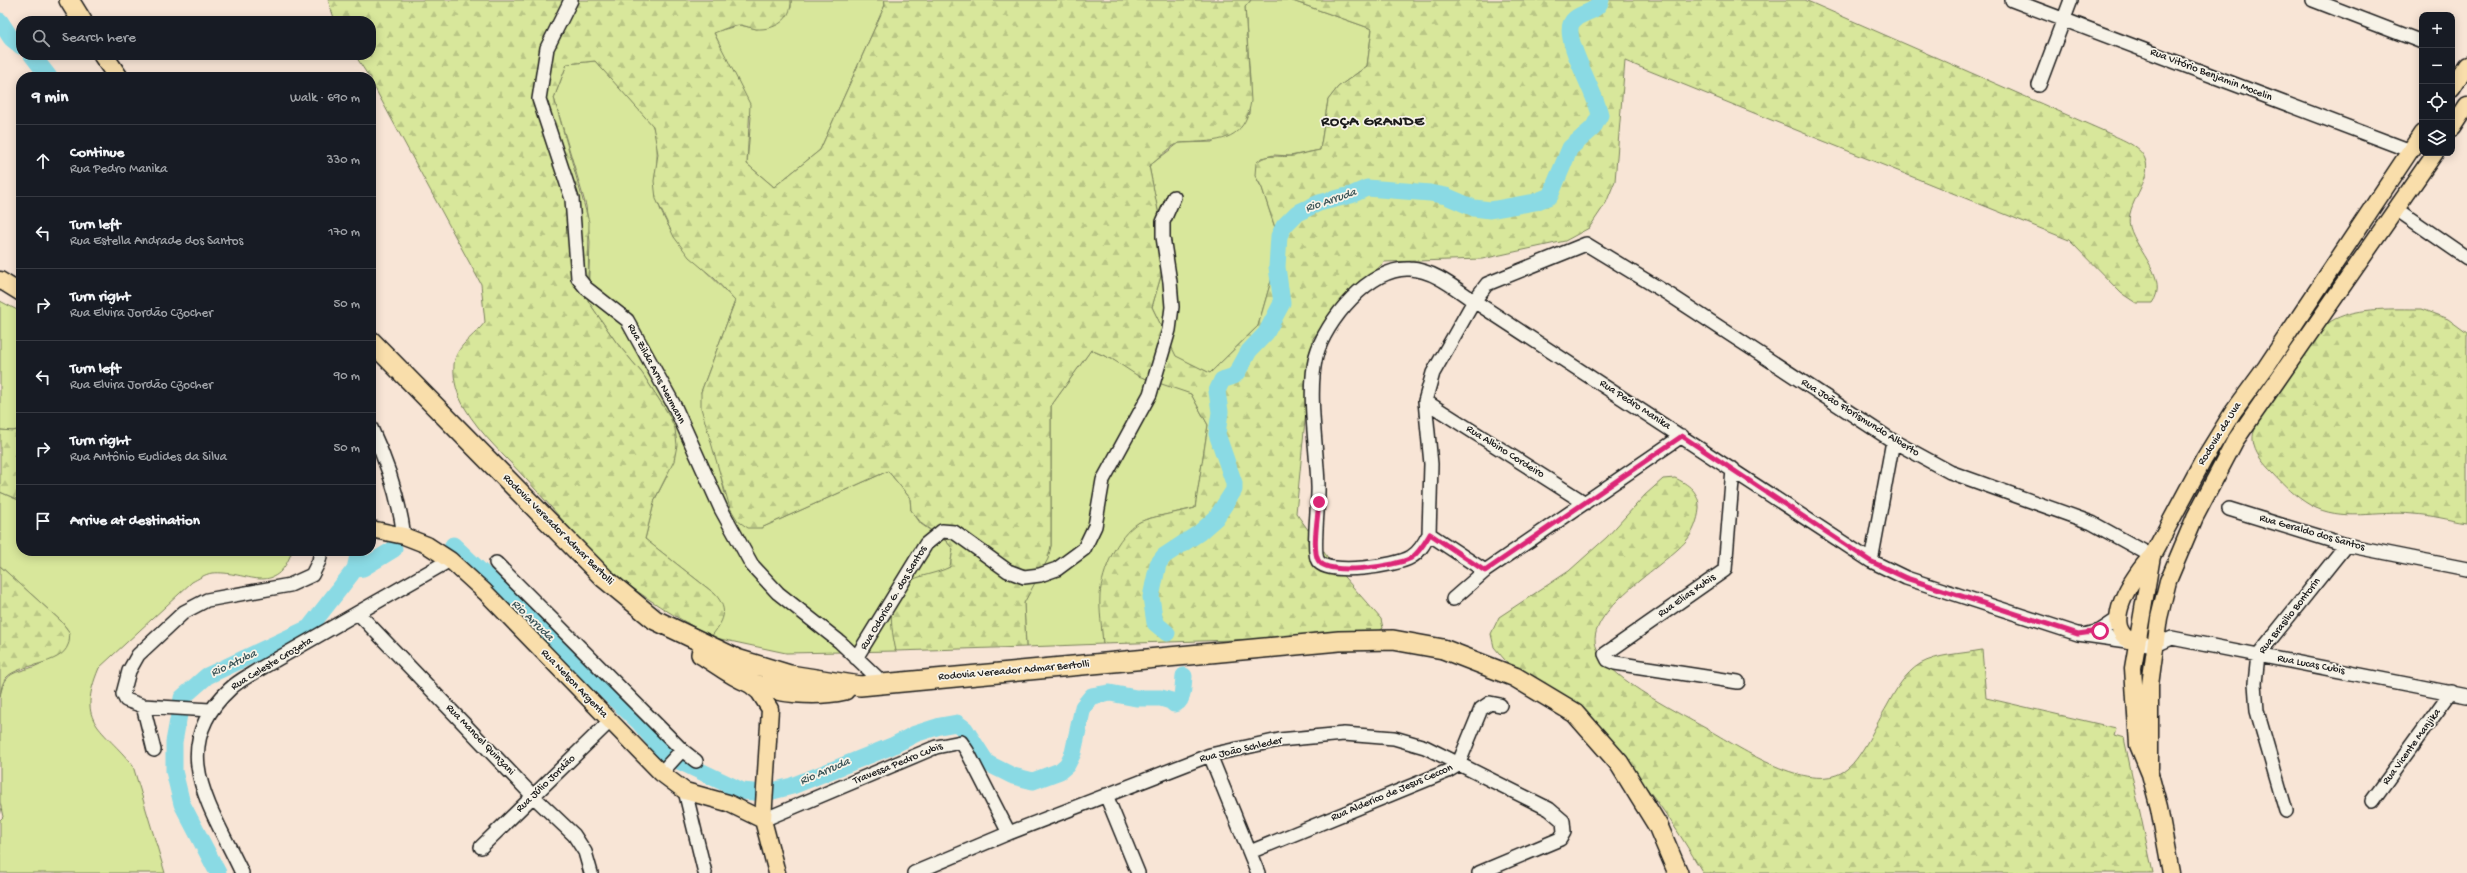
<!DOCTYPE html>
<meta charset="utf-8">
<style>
:root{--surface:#171b24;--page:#242831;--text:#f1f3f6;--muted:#9ea1a6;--line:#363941}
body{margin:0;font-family:"Gochi Hand",sans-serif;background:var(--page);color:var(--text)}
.controls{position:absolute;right:12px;top:12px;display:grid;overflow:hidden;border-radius:8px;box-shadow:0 2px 10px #0003}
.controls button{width:36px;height:36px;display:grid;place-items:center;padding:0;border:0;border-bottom:1px solid var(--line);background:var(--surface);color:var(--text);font:20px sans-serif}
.stop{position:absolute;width:12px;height:12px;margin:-9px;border:3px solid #db2777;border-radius:50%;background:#fff}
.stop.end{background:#db2777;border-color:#fff;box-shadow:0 1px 4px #0008}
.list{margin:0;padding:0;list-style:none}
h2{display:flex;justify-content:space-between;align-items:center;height:52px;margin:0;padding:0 16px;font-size:17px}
h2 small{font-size:13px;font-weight:400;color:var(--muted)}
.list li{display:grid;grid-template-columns:26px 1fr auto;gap:12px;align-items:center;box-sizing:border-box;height:72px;padding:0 16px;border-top:1px solid var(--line)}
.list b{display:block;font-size:15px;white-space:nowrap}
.list p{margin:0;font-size:13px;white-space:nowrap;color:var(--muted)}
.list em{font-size:13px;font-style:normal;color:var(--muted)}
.icon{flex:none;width:22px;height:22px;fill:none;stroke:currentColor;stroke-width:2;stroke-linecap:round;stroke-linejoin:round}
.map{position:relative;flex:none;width:2467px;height:873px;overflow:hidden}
.search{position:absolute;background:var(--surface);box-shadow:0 2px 10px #0003;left:16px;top:16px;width:360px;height:44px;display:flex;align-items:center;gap:10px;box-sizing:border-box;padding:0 14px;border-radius:16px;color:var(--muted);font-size:15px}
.panel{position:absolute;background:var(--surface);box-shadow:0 2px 10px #0003;left:16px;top:72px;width:360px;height:484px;border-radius:16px}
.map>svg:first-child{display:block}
</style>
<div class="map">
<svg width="2467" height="873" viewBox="0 0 2467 873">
<defs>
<pattern id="forest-firs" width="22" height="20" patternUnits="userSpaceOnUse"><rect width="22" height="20" fill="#d8e79b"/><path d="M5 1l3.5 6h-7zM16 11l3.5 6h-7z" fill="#b9c685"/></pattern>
</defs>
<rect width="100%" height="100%" fill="#f8e5d6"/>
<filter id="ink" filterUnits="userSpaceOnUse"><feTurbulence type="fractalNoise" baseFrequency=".025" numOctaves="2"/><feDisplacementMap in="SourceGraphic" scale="8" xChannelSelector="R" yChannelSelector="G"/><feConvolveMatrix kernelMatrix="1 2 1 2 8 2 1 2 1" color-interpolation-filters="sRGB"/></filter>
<g filter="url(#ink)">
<path fill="#d8e79b" stroke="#7a825c" d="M791 0H884L885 5 820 150 774 187 747 164 751 117 714 32 740 25 757 29 791 8Z
M1251 0H1290L1372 29 1367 66 1338 87 1328 100 1320 150 1290 156 1274 155 1261 158 1255 176 1262 188 1281 246 1258 326 1210 373 1176 357 1152 307 1167 255 1149 166 1179 143 1212 142 1249 114 1250 79 1245 7Z
M595 61C610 77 625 94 640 111 644 115 651 121 653 127 664 155 648 184 662 213 678 250 709 272 735 301L701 392 725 494 761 528 888 471 910 498 911 510 921 524 946 541 953 549 950 567 938 573 909 581 891 616 896 651 786 653 711 637 715 594 645 539 655 499 667 476 669 415 642 373 616 342 588 301 590 242 586 206 554 98 567 64Z
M0 301 21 312V429L13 431 0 430Z
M1091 350 1191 394 1208 425 1195 508 1147 519 1138 523 1126 534 1117 548 1101 612 1103 644 1026 647 1024 603 1051 546V406Z
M0 492 21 501V551H292C275 599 248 570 212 573 205 574 198 579 192 582L99 668C75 725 103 727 133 766L165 873H0V820L3 817 0 802V696C6 667 18 675 40 664 50 659 61 642 70 633L61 621 0 566Z"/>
<path fill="url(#forest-firs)" stroke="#7a825c" d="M791 0C792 20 775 30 756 29 751 28 746 26 741 25 732 25 722 30 714 33L750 104 747 164 774 187 820 150 885 5 884 0H1251L1245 7 1251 101C1246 134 1229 141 1197 142 1192 143 1184 142 1179 143 1169 147 1158 160 1149 166L1167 255 1152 307 1176 356 1210 373 1258 326 1281 246 1262 188 1255 175 1256 163C1267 152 1279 158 1292 156 1301 154 1311 152 1320 150L1328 100 1338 87 1367 66 1372 29 1290 0H1805L2106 132C2118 138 2140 145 2145 159 2154 180 2124 204 2130 227 2137 252 2170 279 2152 303H2136L2121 293 2069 240 1625 61 1615 181 1606 203 1589 228 1565 241 1482 259 1384 262 1313 338 1296 513 1331 562 1381 619 1383 628 1377 633 1364 636 1103 644C1102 628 1099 611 1100 595 1102 571 1117 536 1138 523 1147 517 1182 512 1195 508L1208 425 1191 394 1138 376 1112 359 1091 350 1051 406V546L1048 559 1024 603 1026 647 896 651C891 627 885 598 908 582 916 576 939 573 950 567L953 549 946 541 922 524 911 510 910 498 888 471 761 528H748L738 521 730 508 701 408V392L735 301 714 278 689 257 674 237 656 199 654 181 658 154 653 126 595 61 567 64 554 98 589 222 588 301 616 342 642 373 669 415 675 429 677 445 674 461 655 499 645 539 715 594C730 611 723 621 711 637 677 617 641 597 610 570 580 543 554 509 526 479 506 457 480 434 465 408 457 395 453 380 454 365 455 346 475 336 485 322L481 284 371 81V77H369L355 55H371V21H335L328 0Z
M2421 309 2448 319 2467 333V523C2449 520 2431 515 2413 514 2378 510 2342 523 2310 505 2296 497 2284 485 2273 473 2264 464 2254 453 2253 440 2251 421 2281 386 2293 370 2304 353 2317 328 2335 319 2359 307 2395 309 2421 309Z
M21 429V501L0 492V430L13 431Z
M1675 478C1688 484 1700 492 1699 509 1698 520 1693 533 1686 541 1667 564 1581 613 1597 649 1612 682 1682 714 1714 733 1745 751 1814 796 1847 769 1863 756 1876 724 1887 706 1895 691 1905 673 1920 664 1938 654 1961 654 1982 650L1986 698 2116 728 2114 735 2124 738 2153 873H1703C1675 825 1647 783 1608 744 1576 712 1536 690 1504 659L1494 647 1491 634 1499 617 1569 571 1607 537 1645 495 1663 479Z
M0 566 61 621 70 633C69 636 70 642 68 645 61 666 19 663 6 678 2 683 1 690 0 696Z"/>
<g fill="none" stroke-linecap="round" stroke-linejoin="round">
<path stroke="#8adae4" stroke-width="17" d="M0 21 11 38 21 46
M32 55 49 77
M453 545 639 722 662 750 677 760 742 791 765 793 792 786 892 746 915 734 940 726 957 723 965 729 987 763 1013 776 1033 781 1060 771 1067 765 1073 753 1083 707 1092 696 1110 693 1136 698H1161L1171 701 1174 704C1184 702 1183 685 1184 676
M355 569 363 568 394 549
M1167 633 1155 623 1151 597 1158 564 1164 556 1199 533 1216 518 1234 490V483L1217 434 1220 412 1217 391 1222 380 1234 376 1238 371 1249 351 1266 333 1282 303 1277 267 1279 236 1284 226 1297 213 1319 203 1351 195 1367 188 1430 193 1446 196 1474 208 1490 210 1535 202 1550 196 1570 148 1593 128 1600 115C1596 93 1564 42 1571 24 1577 11 1596 15 1601 0
M218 873 182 804 174 771V742L182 698 207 676 309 628 355 569 359 551"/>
<g stroke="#1c1c1c" stroke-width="16">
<path id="minor" d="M571 0 547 48 539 99 572 199 578 278 586 288 627 320 675 407 721 509 752 565 778 593 840 642 884 684
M2012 0 2411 151
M2313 0 2422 42
M2039 85 2071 0
M2396 209 2467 258
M1425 401 1585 503
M371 428C387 462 399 498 404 536
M1733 469 1725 570 1605 654 1608 660 1615 663 1738 682
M2229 509 2346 545 2467 569
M1429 534 1431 464 1425 401 1433 373 1474 301 1871 561 1906 578 2078 634 2156 645 2172 638 2467 696
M1871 561 1893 441
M496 563 682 750
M1485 571 1429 534C1425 542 1420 552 1411 557 1397 566 1328 576 1318 561 1312 552 1319 501 1318 486 1317 448 1307 393 1316 356 1325 322 1370 266 1410 269 1434 270 1456 289 1474 301L1487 284 1586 244 1670 295 1893 441 1950 472 2092 523 2152 556
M1453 599 1485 571 1682 436
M358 613 533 796 574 835 585 852 591 873
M2088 634 2100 631 2118 619
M856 658 926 544 942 531 954 532 1008 571 1024 577 1040 575 1057 569 1084 549 1095 526 1103 480 1150 394 1169 330 1172 307 1170 282 1163 237V222L1174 197
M143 706 154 750
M210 710 143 706 126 700 123 694 129 671 138 655 184 612 207 600 290 585 312 575 319 561 321 551
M1210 755 1258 873
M661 773 682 750 696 761
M685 791 705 873
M1106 795 1138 873
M2372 801 2451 692
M2286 811 2257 711 2255 683 2258 655 2346 545
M763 820 936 747 961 742 967 751 1009 833
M481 847 610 721
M1250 852 1448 771 1458 765 1481 709 1490 703 1500 705
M242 873C212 808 165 749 230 689 238 681 249 676 258 670L450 560
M914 873 1009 833 1210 755 1279 740 1344 734 1394 738 1425 747 1549 809 1563 821 1564 832 1560 839 1479 873"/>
</g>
<g stroke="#1c1c1c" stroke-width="19">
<path id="major" d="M2452 88 2467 65
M2452 128 2467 105
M0 280 21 293
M371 529 404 536 427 545 450 560 485 592 661 773 685 791 728 803 763 820
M2137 643C2095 631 2134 574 2152 556
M747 682 759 692 770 709 763 820 777 873
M2150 768V685L2159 618 2168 581 2195 517 2235 441 2435 153
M2171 873 2159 808 2150 774 2138 745 2133 668 2152 556 2204 459 2233 412 2266 367 2422 133"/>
</g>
<g stroke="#1c1c1c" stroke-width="22">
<path id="highway" d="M69 0 82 21
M103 55 118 77
M371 341 604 578 655 620 737 659 790 675 860 686 1339 641 1393 640 1443 649 1515 677 1575 713 1619 763 1658 826 1678 873
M701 654C716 663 732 676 748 682 778 693 814 697 845 690"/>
</g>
<use href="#minor" stroke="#f7f3e8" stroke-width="13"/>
<use href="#major" stroke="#f9deab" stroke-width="16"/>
<use href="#highway" stroke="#f9deab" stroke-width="19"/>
</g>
</g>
<g fill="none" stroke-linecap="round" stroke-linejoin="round" filter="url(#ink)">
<path stroke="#db2777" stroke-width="5" d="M1319 502C1318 516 1312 548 1318 560 1326 577 1397 566 1411 558 1420 552 1425 542 1430 534L1485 571 1682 436 1870 561 1906 578 2078 634 2100 631"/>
</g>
<g text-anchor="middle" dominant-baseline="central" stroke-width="3.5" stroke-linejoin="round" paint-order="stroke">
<g font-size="11" fill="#1c1c1c" stroke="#f7f3e8">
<text transform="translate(2211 75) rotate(21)">Rua Vitório Benjamin Mocelin</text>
<text transform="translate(656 374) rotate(62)">Rua Zilda Arns Neumann</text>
<text transform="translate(1635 405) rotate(33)">Rua Pedro Manika</text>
<text transform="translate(1860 418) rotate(32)">Rua João Florismundo Alberto</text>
<text transform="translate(2220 434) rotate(-58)">Rodovia da Uva</text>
<text transform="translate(1505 452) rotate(32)">Rua Albino Cordeiro</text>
<text transform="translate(558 530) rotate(45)">Rodovia Vereador Admar Bertolli</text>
<text transform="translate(2312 533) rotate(16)">Rua Geraldo dos Santos</text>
<text transform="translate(1687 596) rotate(-35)">Rua Elias Kubis</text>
<text transform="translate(894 598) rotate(-59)">Rua Odorico G. dos Santos</text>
<text transform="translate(2290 616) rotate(-52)">Rua Brasilio Bontorin</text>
<text transform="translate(272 664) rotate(-31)">Rua Celeste Crozeta</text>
<text transform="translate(2311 665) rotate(11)">Rua Lucas Cubis</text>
<text transform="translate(1014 671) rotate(-5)">Rodovia Vereador Admar Bertolli</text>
<text transform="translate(574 684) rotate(46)">Rua Nelson Argenta</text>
<text transform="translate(480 740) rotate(46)">Rua Manoel Quinzani</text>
<text transform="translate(2412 747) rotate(-54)">Rua Vicente Manjika</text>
<text transform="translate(1241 750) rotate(-13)">Rua João Schleder</text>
<text transform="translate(898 764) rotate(-22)">Travessa Pedro Cubis</text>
<text transform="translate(546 784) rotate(-44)">Rua Júlio Jordão</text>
<text transform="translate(1392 793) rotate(-23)">Rua Alderico de Jesus Ceccon</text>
</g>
<g font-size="12" font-style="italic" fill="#3d5558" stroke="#f7f3e8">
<text transform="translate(1331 201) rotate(-19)">Rio Arruda</text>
<text transform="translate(532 621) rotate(44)">Rio Arruda</text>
<text transform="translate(234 664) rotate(-25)">Rio Atuba</text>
<text transform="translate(825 772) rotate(-23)">Rio Arruda</text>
</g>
<g font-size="15" font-weight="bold" letter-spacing="1" fill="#1c1c1c" stroke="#f7f3e8">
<text x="1373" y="122">ROÇA GRANDE</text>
</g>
</g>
</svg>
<div class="controls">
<button>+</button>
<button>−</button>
<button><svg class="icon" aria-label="locate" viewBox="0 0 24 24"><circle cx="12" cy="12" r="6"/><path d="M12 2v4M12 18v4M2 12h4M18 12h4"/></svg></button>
<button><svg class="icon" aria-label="layers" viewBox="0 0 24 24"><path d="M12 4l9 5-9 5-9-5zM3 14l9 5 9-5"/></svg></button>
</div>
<div class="stop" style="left:2100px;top:631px"></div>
<div class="stop end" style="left:1319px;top:502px"></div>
<div class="search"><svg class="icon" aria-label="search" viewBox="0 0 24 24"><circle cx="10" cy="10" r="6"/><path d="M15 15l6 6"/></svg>Search here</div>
<section class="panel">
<h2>9 min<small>Walk · 690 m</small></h2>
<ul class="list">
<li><svg class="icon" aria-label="ahead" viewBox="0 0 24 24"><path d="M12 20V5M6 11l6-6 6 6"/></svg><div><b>Continue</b><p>Rua Pedro Manika</p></div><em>330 m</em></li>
<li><svg class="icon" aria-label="left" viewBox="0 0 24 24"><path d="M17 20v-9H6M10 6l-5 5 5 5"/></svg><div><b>Turn left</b><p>Rua Estella Andrade dos Santos</p></div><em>170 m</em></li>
<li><svg class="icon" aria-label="right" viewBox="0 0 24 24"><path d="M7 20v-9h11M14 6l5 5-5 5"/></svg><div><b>Turn right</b><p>Rua Elvira Jordão Czocher</p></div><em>50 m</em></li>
<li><svg class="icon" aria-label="left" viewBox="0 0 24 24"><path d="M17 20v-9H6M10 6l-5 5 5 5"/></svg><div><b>Turn left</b><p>Rua Elvira Jordão Czocher</p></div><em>90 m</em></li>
<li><svg class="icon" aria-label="right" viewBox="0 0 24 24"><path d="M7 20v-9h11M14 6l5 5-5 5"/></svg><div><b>Turn right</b><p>Rua Antônio Euclides da Silva</p></div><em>50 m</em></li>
<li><svg class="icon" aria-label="arrive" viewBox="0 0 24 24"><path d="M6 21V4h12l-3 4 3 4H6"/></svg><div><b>Arrive at destination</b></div></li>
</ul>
</section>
</div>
